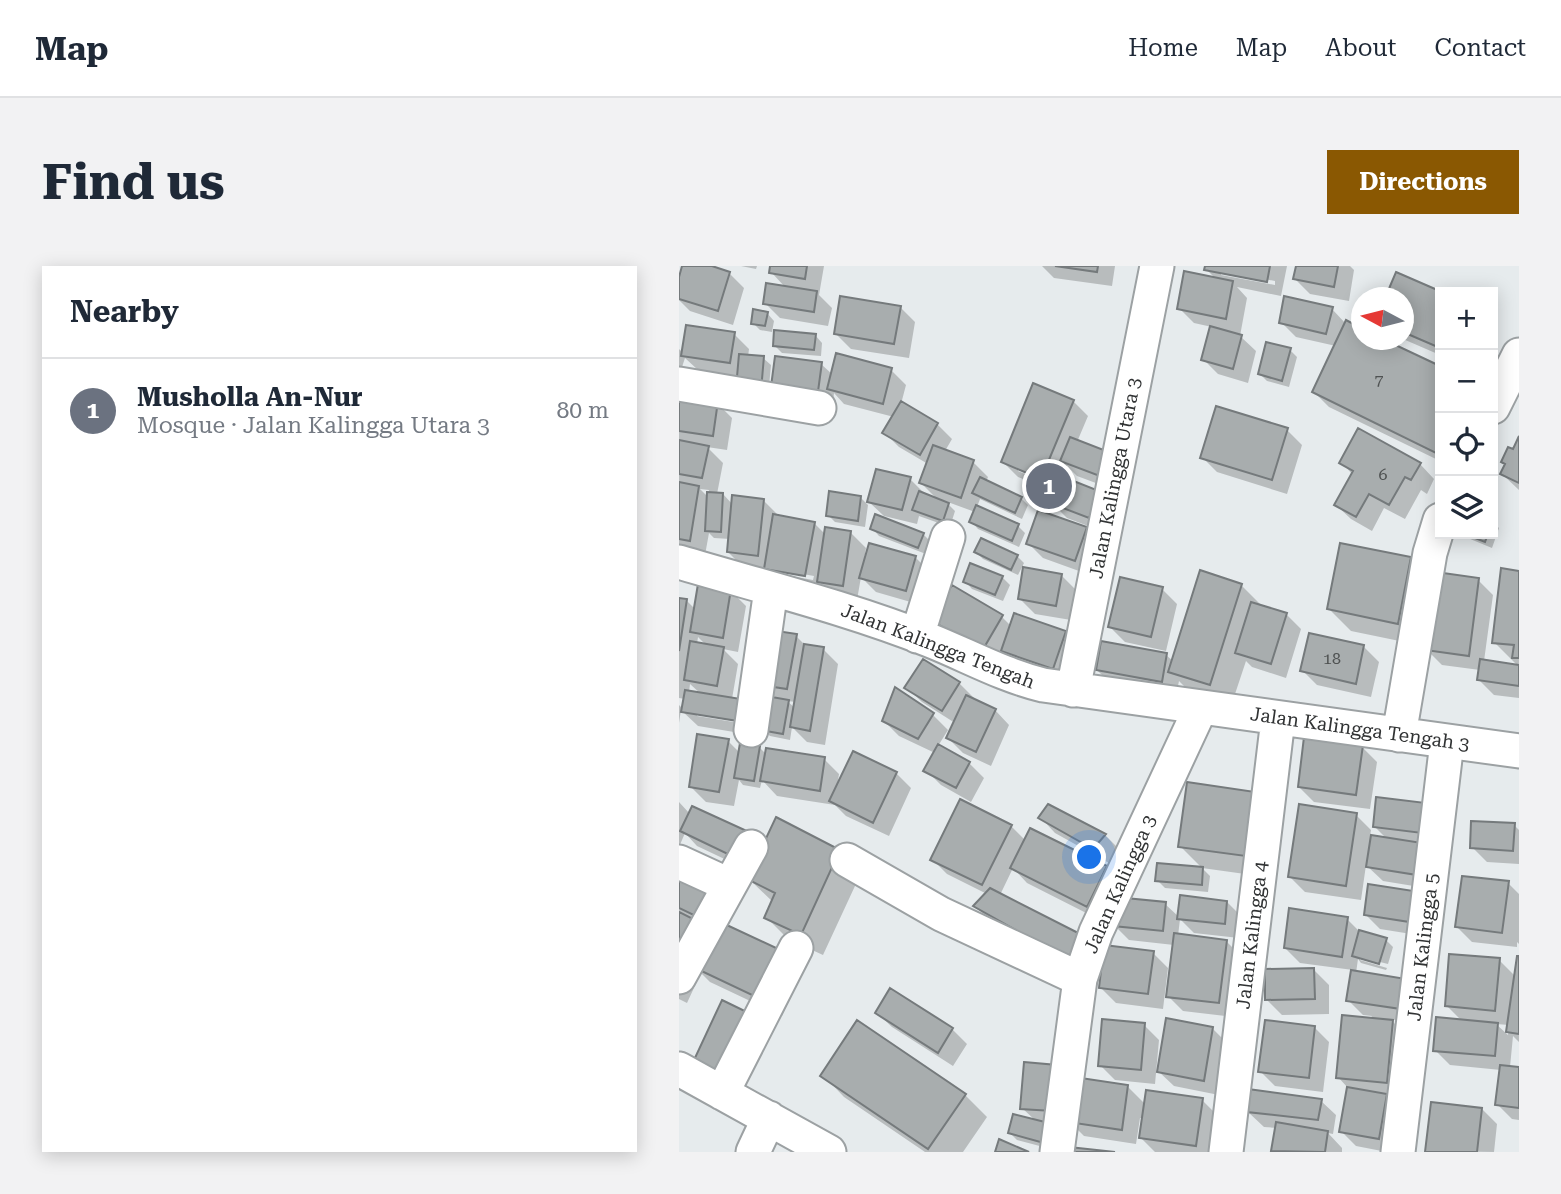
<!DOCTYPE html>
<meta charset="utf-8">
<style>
:root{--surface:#fff;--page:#f2f2f3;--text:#1f2937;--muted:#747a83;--line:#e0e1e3;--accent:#8a5802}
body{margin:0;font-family:"Roboto Serif",serif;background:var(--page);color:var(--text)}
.controls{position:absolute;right:21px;top:21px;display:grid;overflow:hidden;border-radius:0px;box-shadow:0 4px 18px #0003}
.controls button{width:63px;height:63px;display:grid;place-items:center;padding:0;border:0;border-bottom:2px solid var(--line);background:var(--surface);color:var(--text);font:35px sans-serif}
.compass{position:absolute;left:672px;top:21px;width:63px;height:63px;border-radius:50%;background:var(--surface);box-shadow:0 4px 18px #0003;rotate:277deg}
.you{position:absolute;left:411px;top:592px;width:24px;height:24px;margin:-18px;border:5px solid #fff;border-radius:50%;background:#1a73e8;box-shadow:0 0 0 10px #1a73e833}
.badge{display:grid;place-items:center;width:46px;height:46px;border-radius:50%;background:var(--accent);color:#fff;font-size:23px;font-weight:700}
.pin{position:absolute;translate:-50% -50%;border:4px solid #fff;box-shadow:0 2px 7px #0006}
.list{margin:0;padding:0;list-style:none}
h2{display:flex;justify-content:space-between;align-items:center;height:91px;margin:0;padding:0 28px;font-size:30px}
h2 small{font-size:23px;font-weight:400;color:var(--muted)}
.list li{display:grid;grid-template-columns:46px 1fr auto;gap:21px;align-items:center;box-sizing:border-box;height:105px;padding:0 28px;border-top:2px solid var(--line)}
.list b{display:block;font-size:26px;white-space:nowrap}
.list p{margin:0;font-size:23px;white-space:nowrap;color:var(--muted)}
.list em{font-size:23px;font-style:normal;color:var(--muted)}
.icon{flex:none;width:38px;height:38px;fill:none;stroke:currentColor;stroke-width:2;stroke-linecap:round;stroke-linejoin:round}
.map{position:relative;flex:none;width:840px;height:886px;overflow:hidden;border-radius:0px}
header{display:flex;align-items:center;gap:42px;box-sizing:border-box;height:98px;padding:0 35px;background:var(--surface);border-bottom:2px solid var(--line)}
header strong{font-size:33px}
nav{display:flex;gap:38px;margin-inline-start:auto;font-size:24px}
.intro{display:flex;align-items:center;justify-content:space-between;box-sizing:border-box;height:168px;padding:0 42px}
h1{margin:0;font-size:49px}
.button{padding:18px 32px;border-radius:0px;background:var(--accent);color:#fff;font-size:24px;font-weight:700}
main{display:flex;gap:42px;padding:0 42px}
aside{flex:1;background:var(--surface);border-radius:0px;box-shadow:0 4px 18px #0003}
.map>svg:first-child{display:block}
</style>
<header>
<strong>Map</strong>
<nav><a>Home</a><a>Map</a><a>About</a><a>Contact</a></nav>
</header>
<div class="intro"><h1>Find us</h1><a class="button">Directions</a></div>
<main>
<aside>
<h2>Nearby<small></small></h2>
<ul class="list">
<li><span class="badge" style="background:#6b7280">1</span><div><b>Musholla An-Nur</b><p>Mosque · Jalan Kalingga Utara 3</p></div><em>80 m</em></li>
</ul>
</aside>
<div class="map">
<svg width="840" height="886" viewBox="0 0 840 886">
<rect width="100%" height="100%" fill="#e6ebed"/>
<path fill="#0003" fill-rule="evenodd" d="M5 0H27L50 7 65 22 54 59 11 45 0 34V16Z
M62 0H78L77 3Z
M93 0H145L140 29 153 42 149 60 101 52 86 37 107 22 92 6Z
M363 0H436L433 20 375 12Z
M528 0H608L602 30 558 21 568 32 561 70 577 85 569 117 539 108 524 93 533 61 515 57 500 42 538 14 527 3ZM542 5 596 15V19L542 9Z
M619 0H671L675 4 670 35 631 28 616 13Z
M718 8 761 27V89L724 73V32Z
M221 41 236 56 230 92 172 83 157 68Z
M653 43 667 58 682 64V74H702L761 102V195L650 141 635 126 657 80 617 71 602 56Z
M88 47 95 55 93 66 81 64 74 57Z
M55 68 70 83 69 91 84 92 92 99 89 131 60 110 19 104 6 92 0 110V83L4 87Z
M136 69 143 77 142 90 103 87 95 79Z
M611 84 618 91 610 121 588 115 581 108Z
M142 98 154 109 212 104 227 119 222 138 258 158 273 173 266 185 294 196 309 211 307 216 342 232 349 239 343 253 301 233 298 241 339 260 346 267 340 281 299 263 292 255 296 246 266 235 276 245 271 261 240 250 238 258 205 250 190 236 231 213 246 228 260 235 242 217 249 198 220 181 205 166 215 151 165 138 155 127 153 147 108 142Z
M0 131 38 137 53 152 48 184 28 181 44 197 38 228H44L54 239 84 234 99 249 135 257 147 269 172 267 187 282 185 294 236 291 251 306 242 339 197 326 182 311 178 334 154 330 142 318 140 324 102 318 87 303 64 301 49 286 51 273 35 272 30 267 26 289 0 280ZM21 223 30 224 29 231ZM101 304 135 310 134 314 101 308Z
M394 135 409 150 398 176 441 226 398 210 388 200 383 213 434 242 425 266 388 252 373 237 377 226 339 211 324 196ZM339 202 371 214 370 218 339 205Z
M608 164 623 179 608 228 538 206 523 191Z
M840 175V224L823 208Z
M663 197 741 198 755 213 748 228 742 224 726 253 705 242 693 265 672 253 657 239 674 209Z
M182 232 189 239 186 261 156 256 149 249Z
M197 251 245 269 252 276 247 288 200 270 193 262Z
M814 256 820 262 813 282 779 268H814Z
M407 263 422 278 411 309 364 292 349 277Z
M297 286 338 290 345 297 339 309 304 293Z
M731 293 753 315 740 379 672 365 650 343Z
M292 299 324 312 331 319 324 335 293 323 286 315Z
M840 306V432L815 429 800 414 801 404 763 399 748 384 799 314 814 329 805 395 839 400 815 376Z
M382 309 397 324 392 354 356 348 341 333Z
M562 319 584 341 607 348 622 363 607 412 573 401 567 395 552 440 512 427 500 415 497 430 433 419 418 404 487 389 494 395Z
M483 323 498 338 487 385 446 376 431 361Z
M52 325 67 340 59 386 44 383 59 398 53 433 99 434 83 418 117 370 127 380 144 383 159 398 146 479 128 476 113 461 111 474 91 470 81 461 79 470 19 460 2 444 0 457V439L4 443 6 433 0 432V334L8 335 17 344ZM19 371 28 380 18 378ZM11 418 22 428 10 426ZM108 435 117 436 116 442ZM18 447 74 456 73 459 18 450Z
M336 350 387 367 401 382 389 417 339 399 326 386 318 398 269 369 254 354 323 351 332 360Z
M685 381 700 396 692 431 638 419 623 404Z
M280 417 295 432 294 434 316 444 330 459 312 500 284 487 269 472 276 457 243 436 228 422Z
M217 424 254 449 269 464 259 480 290 497 305 512 292 536 262 519 247 504 256 487 220 470 205 455Z
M49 475 61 487 80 481 88 489 145 493 160 508 158 521 217 507 232 522 210 570 167 550 156 539 98 530 83 514 81 522 64 519 60 514 55 540 27 536 12 521Z
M683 481 698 496 691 543 635 536 620 521Z
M582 529 604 550 595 612 523 602 501 580Z
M0 536 11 548 182 607 144 689 109 673 87 651 94 636 70 613 73 606 18 580 6 567 0 581Z
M746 539 753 623 704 615 687 599 682 634 626 626 611 611 677 549 692 564 691 570 708 573 696 561Z
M370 540 426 569 441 584 430 597 376 567 362 552Z
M835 559 840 564V598L808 596 793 581Z
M332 560 347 575 427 602 442 617 423 655 348 617 334 602 321 629 409 709 311 655 296 640 308 628 268 608 253 593Z
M0 602 46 660 124 705 103 750 31 716 16 701 0 688Z
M524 603 531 610 529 626 486 622 478 614Z
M829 617 840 628V678L838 676V681L793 676 778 661Z
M691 620 751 671 701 663 686 648Z
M548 636 563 651 560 672 515 667 501 653 499 670 547 675 562 690 555 751 504 745 489 730 495 679 450 674 435 659 486 638 500 651Z
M668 653 682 667 707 674 714 681 709 698 681 691V694L708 702 707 704 682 697 679 693 677 707 726 714 736 757 711 753 729 771 723 831 706 829 722 845 708 886 677 880 662 865 669 822 659 811 693 750 684 749 669 734 674 704 621 697 606 682Z
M474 687 489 702 484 743 437 737 422 722Z
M840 692V776L834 770 831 801 840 803V854L833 853 818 838 822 804 771 799 756 784 783 755 768 740 820 694 837 711ZM817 758 830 759 829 769Z
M0 694 5 696 20 711 8 737 0 733Z
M635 704 650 719V748L603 749 588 734Z
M212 725 273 763 288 778 274 800 213 761 198 747Z
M465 759 480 774 476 818 436 814 421 799Z
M635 761 650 776 644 826 596 820 581 805Z
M534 763 549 778 540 829 495 820 478 804H480Z
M144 809 286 829 308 851 284 886H246L165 831Z
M392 815 449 821 467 839 523 834 538 849 533 886H476L462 872 465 852H461L457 878 405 870 389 854 372 883 338 874 331 867 357 855 343 842Z
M642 835 657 849 654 868 649 867 663 882V886H596L594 884 598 862 585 861 569 846Z
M803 843 818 858 815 886 748 885Z"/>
<path fill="#a8adae" stroke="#757a7c" stroke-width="2" d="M3 0H33L51 6 39 45 0 33V11Z
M91 0H128L126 13 90 7Z
M376 0H419L418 6Z
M526 0H591L588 16 525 4Z
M617 0H659L655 21 614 13Z
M505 5 554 15 547 53 498 43Z
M717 6 763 26H761V82L724 66V32H706Z
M87 17 138 25 135 46 84 38Z
M161 30 222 40 215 78 155 68Z
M605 30 654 41 647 68 600 57Z
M74 43 89 46 86 60 72 58Z
M667 54 682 62V74H706L761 100V189L633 126Z
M7 59 56 66 51 97 2 90Z
M531 60 563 69 554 103 522 94Z
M95 64 137 68 135 84 94 80Z
M587 76 612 82 603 115 579 108Z
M157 87 213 102 204 138 148 123Z
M60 88 85 90 82 125 57 122Z
M96 90 143 96 138 133 91 128Z
M354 117 395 134 362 213 322 196Z
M0 129 39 135 34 170 0 165Z
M222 135 259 157 241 189 203 167Z
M537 140 609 162 593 214 521 192Z
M679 162 742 197 732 214 726 211 710 239 690 228 677 251 655 239 674 205 660 197Z
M840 170V217L821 208 826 198 822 196 829 181 834 183Z
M391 171 435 188 426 212 381 195Z
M0 174 30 180 23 212 0 208Z
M254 179 295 194 282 232 240 217Z
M197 203 232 211 223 244 188 236Z
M382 210 420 225 410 252 371 237Z
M301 211 343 231 336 247 293 227Z
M0 216 20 220 11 275 0 273Z
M150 225 182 230 179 255 147 250Z
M240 225 270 237 264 255 233 244Z
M28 226 44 227 42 266 26 265Z
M53 229 85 233 79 290 48 286Z
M297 239 340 258 333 275 290 256Z
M359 244 408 261 396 295 347 278Z
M94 248 136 256 126 310 85 303Z
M196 248 245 267 239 282 191 263Z
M146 261 172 265 164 320 138 316Z
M786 268H809L806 276Z
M302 272 339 289 332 304 295 286Z
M190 277 237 290 227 325 180 312Z
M661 277 732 291 719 358 648 343Z
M291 297 324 310 316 329 284 316Z
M344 301 383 308 377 340 339 333Z
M822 302 840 305V392H833L835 379 813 377Z
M521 304 563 318 531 419 489 406Z
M757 306 800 312 790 390 746 384Z
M441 311 484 321 472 371 429 361Z
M19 318 52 323 44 372 11 366Z
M273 319 324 349 303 385 252 354Z
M0 332 8 333 0 385Z
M572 336 608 347 592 398 556 387Z
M335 347 387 365 374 403 322 385Z
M91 364 118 368 108 423 81 419Z
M630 367 685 379 677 418 621 405Z
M11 375 45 381 38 420 5 414Z
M422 375 488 387 483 416 417 404Z
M125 378 145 381 131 465 111 461Z
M244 393 281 416 263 445 225 422Z
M801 393 840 399V420L798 414Z
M216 421 255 447 239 473 203 455Z
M6 424 68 434 65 456 2 446Z
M287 429 317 443 297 486 267 472Z
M87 430 110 434 104 468 81 464Z
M18 468 50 473 40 526 10 521Z
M625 471 684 479 677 529 619 521Z
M61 477 81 480 75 515 55 512Z
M259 478 291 496 277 522 244 505Z
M87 482 146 491 141 525 81 515Z
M174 485 218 506 194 557 150 535Z
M508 516 583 527 574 591 499 581Z
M697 531 747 537 743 567 694 561Z
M281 533 333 559 303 619 251 594Z
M369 538 427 568 414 583 359 552Z
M620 538 678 547 667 620 609 611Z
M13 540 70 566 57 592 1 565Z
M97 551 161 584 122 669 85 652 96 627 68 613Z
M792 555 836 557 834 585 791 582Z
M351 562 428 600 408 641 331 602Z
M692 569 743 577 738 609 687 601Z
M478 597 524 601 523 619 476 615Z
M0 600 43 621 27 655 0 642Z
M783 610 830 615 823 667 776 661Z
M689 618 741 626 737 657 685 649Z
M311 622 409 672 393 696 294 640Z
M501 629 548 635 546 658 498 653Z
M436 631 487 636 484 665 434 660Z
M610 642 669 651 663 691 605 682Z
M0 646 22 657 0 681Z
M37 654 110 688 88 736 14 701Z
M680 664 708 672 700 698 673 690Z
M495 667 548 674 540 737 487 731Z
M425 679 475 685 469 728 420 722Z
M770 688 821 692 816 745 766 740Z
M838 690H840V768L827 766Z
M635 702 636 733 586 734V703Z
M672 704 727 713 722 743 667 735Z
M211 722 274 762 259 787 196 747Z
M43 734 76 750 48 810 15 794Z
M663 749 714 754 708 817 657 812Z
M757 751 819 757 816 790 754 785Z
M487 752 534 761 525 815 478 806Z
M423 753 466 757 462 804 419 800Z
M178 754 287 828 249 883 141 810Z
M586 754 636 760 630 812 579 806Z
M345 796 378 799 374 845 341 843Z
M821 799 840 801V842L816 839Z
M395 811 449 819 443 864 389 856Z
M668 821 708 828 700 873 660 866Z
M569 823 643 833 639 854 568 846Z
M467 824 524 832 517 880 460 872Z
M752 836 803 842 798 886H746Z
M334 848 370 857 365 877 329 867Z
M597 856 649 865 646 886 592 885Z
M320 873 350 886H316Z
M390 881 436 886H389Z"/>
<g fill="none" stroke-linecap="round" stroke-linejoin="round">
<g stroke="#9ca1a3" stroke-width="37">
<path id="minor" d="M0 118 140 142
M814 141 840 89
M0 296C84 321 169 342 250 374 288 389 323 409 364 419L840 485
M238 370 269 271
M394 424 478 0
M72 464 92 323
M720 469 751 287 761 254
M168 594 262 648 401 713
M0 596 50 619
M0 711 72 581
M0 803 150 886
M43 827 117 682
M74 886 90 852
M378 886 401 713 417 666 522 441
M547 886 599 453
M719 886 768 476"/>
</g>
<use href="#minor" stroke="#fff" stroke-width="33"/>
</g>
<g text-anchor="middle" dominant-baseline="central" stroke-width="5" stroke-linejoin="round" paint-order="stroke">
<g font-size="16" fill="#4f5252">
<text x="700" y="113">7</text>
<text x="704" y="208">6</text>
<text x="653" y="392">18</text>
</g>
<g font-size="19" fill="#313334" stroke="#fff">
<text transform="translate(436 212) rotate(-79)">Jalan Kalingga Utara 3</text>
<text transform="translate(259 380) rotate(21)">Jalan Kalingga Tengah</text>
<text transform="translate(681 463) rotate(8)">Jalan Kalingga Tengah 3</text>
<text transform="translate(441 618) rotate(-66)">Jalan Kalingga 3</text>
<text transform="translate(573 669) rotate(-83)">Jalan Kalingga 4</text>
<text transform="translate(744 681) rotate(-83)">Jalan Kalingga 5</text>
</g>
</g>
</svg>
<div class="controls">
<button>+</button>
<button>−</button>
<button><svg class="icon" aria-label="locate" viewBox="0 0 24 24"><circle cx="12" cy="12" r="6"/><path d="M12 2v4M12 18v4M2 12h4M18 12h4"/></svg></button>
<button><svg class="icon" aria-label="layers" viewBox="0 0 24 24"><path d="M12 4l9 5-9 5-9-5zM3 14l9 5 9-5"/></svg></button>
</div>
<svg class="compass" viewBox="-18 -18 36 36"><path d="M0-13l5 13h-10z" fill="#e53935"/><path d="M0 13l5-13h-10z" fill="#747a83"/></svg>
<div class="you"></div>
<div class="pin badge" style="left:370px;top:220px;background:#6b7280">1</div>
</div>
</main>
